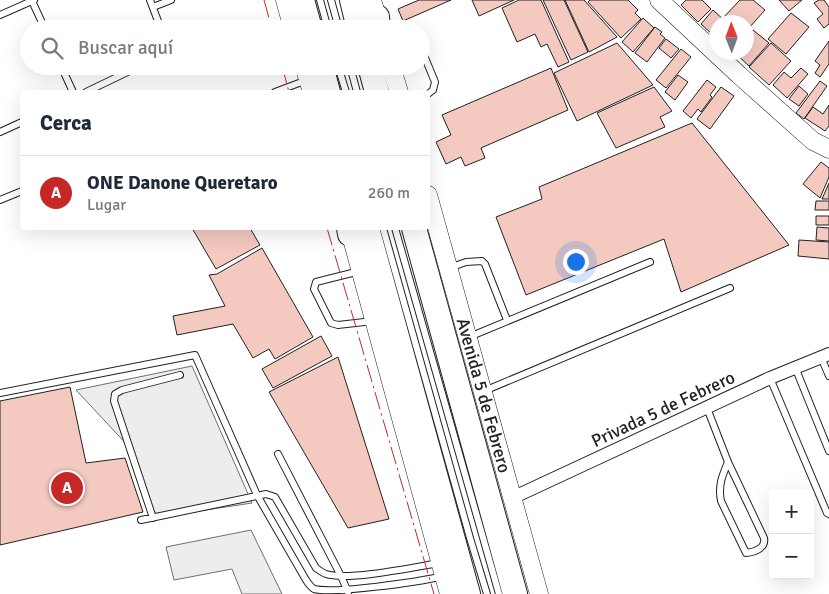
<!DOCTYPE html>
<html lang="es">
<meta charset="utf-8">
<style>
:root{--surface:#fff;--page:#f2f2f3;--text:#1f2937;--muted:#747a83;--line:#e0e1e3;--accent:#c62828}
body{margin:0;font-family:Signika,sans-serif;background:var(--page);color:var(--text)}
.controls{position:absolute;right:15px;bottom:15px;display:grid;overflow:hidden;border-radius:5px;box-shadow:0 5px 20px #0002}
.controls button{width:45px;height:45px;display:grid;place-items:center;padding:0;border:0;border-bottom:1px solid var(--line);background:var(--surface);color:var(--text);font:25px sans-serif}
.compass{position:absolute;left:709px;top:15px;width:45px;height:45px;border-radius:50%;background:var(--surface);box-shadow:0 5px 20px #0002;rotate:359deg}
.you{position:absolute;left:575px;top:261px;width:18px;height:18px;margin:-12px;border:4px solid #fff;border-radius:50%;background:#1a73e8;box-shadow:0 0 0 8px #1a73e833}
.badge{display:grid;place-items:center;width:32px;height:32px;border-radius:50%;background:var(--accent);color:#fff;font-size:16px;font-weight:700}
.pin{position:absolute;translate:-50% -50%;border:2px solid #fff;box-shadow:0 1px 5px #0006}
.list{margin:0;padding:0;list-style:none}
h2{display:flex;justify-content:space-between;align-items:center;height:65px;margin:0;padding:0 20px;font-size:21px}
h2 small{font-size:16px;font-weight:400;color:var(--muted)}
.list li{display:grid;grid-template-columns:32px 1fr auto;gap:15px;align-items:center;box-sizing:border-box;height:75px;padding:0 20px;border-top:1px solid var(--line)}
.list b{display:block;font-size:19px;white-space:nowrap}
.list p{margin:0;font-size:16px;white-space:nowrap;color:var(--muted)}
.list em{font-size:16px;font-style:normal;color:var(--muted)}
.icon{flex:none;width:28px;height:28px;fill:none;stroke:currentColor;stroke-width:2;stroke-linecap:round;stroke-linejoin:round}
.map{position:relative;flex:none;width:829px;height:594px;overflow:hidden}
.search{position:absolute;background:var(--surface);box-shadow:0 5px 20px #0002;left:20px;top:20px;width:410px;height:55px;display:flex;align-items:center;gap:12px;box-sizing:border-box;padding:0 18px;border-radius:28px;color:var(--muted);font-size:19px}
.panel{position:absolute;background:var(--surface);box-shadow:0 5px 20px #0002;left:20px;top:90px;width:410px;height:140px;border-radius:5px}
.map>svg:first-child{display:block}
</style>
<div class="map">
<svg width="829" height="594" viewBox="0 0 829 594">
<rect width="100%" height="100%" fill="#fff"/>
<path fill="#ededed" stroke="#6f6f6f" d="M192 366 252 503 153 518 132 450 76 390Z
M251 530 282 594H242L232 569 174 580 166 547Z"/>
<path fill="#f3c9c0" stroke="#222" d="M419 0H451L403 21 398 9Z
M472 0H514L479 16Z
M519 0H541L569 62 558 67 547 44 541 47 535 34 517 42 502 8Z
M543 0H564L588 52 571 60Z
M565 0H584L617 37 589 52Z
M590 0H628L638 10 635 13 641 19 621 38 588 2Z
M686 0H702L711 9 698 22 681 5Z
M740 0H753L765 10 748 29 746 22H727L722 19Z
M779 0H802L789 11Z
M819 0H824L829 7V24L824 28 817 19 823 14 814 3Z
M713 10 726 22H716V32L713 35 701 24Z
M791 13 809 27 786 54 768 39Z
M643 18 654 28 633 52 622 42Z
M655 27 662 32 660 34 665 38 647 62 635 53Z
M753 30 769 43 749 66 734 52H746V37Z
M666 39 679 49 671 58 659 48Z
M829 41V64L820 77 815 73 820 65 815 61Z
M617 43 653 85 577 121 554 73Z
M771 43 791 61 769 85 749 67Z
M681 49 691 57 666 88 656 80Z
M551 68 568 110 481 148 485 158 465 166 461 157 446 164 436 142 451 135 442 115Z
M801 68 808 74 787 98 773 85 784 72 791 78Z
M678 75 688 82 675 100 665 92Z
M707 80 716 87 710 95 712 97 701 112 698 109 691 118 683 111Z
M820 81 827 86 804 119 796 113Z
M799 86 808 94 799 106 789 99Z
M654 87 672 111 660 117 665 127 616 148 597 113Z
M721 87 734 96 710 129 697 119Z
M829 105V126L825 131 805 118 813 107 823 114Z
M692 123 789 245 681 292 664 239 526 295 496 217 542 199 539 187Z
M821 162 829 168V177L820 198 803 184Z
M829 183V199H822Z
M816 201H829V210H815Z
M816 216H829V225H816Z
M817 227 829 228V241L816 240Z
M192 228H250L260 245 216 269Z
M799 240 829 242V259L798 256Z
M262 248 313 337 275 359 269 349 253 358 233 324 177 335 173 316 225 306 209 275 217 274Z
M321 336 332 356 273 388 262 369Z
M338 357 389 519 348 528 269 392Z
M70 387 86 463 125 458 143 512 0 545V401Z"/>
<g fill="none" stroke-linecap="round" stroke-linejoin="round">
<g stroke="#222" stroke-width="8">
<path id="lane" d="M150 0 161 29
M320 0 328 29
M331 0 339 29
M32 1 45 29
M153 7 171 0
M0 15 34 0
M421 48 435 82 433 90 428 94
M61 66 73 92
M338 66 346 92
M350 66 357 92
M86 92 140 66
M275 92 307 80
M0 132 22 122
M0 200 22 191
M383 228 470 538 487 594
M395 228 499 594
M449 268 466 262 482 261 485 264 507 320
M360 271 316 282 314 289 331 323 338 325 373 321
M469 337 650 262
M821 357 829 376
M795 367 829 451
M770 378 827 513 829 514
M484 391 730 288
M0 393 195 355 257 495 306 580C308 583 311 587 314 589 335 594 418 582 444 576
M707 408 728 462 764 538C766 548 755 552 746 553L721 501C718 486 722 476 728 462
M278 454 341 576 348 592
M153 518 114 401 115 394 122 390 180 375
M141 520 266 494 275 497 316 568C319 570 323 573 326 574 348 581 415 567 439 563"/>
</g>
<g stroke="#222" stroke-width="14">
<path id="street" d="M512 498 770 378 829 354"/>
</g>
<g stroke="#222" stroke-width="19">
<g id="secondary">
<path d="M285 0 293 29"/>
<path d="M372 0 380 28"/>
<path d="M659 0 739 75 813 141 829 149"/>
<path d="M304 66 312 92"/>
<path d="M391 66 399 92"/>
<path id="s1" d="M428 195 539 594"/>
<path d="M349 228 449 594"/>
</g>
</g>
<g stroke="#222" stroke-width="26">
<path id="highway" d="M302 0 310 29
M352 0 359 29
M377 17 378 29
M321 66 328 92
M370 66 377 92
M349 228 350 234
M367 228 468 594
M414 228 515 594"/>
</g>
<use href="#lane" stroke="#fff" stroke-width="6"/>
<use href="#street" stroke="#fff" stroke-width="12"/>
<use href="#secondary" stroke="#fff" stroke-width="18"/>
<use href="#highway" stroke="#fff" stroke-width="24"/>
<path stroke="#c62828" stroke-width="1" stroke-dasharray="18 4 2.5 4" stroke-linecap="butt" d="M264 0 272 29
M282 66 289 92
M327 228 434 594"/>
</g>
<g text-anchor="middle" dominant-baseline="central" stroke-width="4" stroke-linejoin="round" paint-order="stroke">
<g font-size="18" fill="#222" stroke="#fff">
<text stroke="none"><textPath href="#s1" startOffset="208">Avenida 5 de Febrero</textPath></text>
<text transform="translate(663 409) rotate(-25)">Privada 5 de Febrero</text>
</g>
</g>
</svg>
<div class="controls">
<button>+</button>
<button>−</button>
</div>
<svg class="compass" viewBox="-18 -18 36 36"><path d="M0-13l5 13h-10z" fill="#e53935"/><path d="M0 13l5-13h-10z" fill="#747a83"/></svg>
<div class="you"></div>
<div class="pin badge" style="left:67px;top:488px">A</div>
<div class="search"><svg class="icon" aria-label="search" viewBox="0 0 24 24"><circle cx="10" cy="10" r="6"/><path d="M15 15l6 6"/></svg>Buscar aquí</div>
<section class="panel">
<h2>Cerca<small></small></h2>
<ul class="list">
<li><span class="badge">A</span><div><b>ONE Danone Queretaro</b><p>Lugar</p></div><em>260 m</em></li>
</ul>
</section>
</div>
